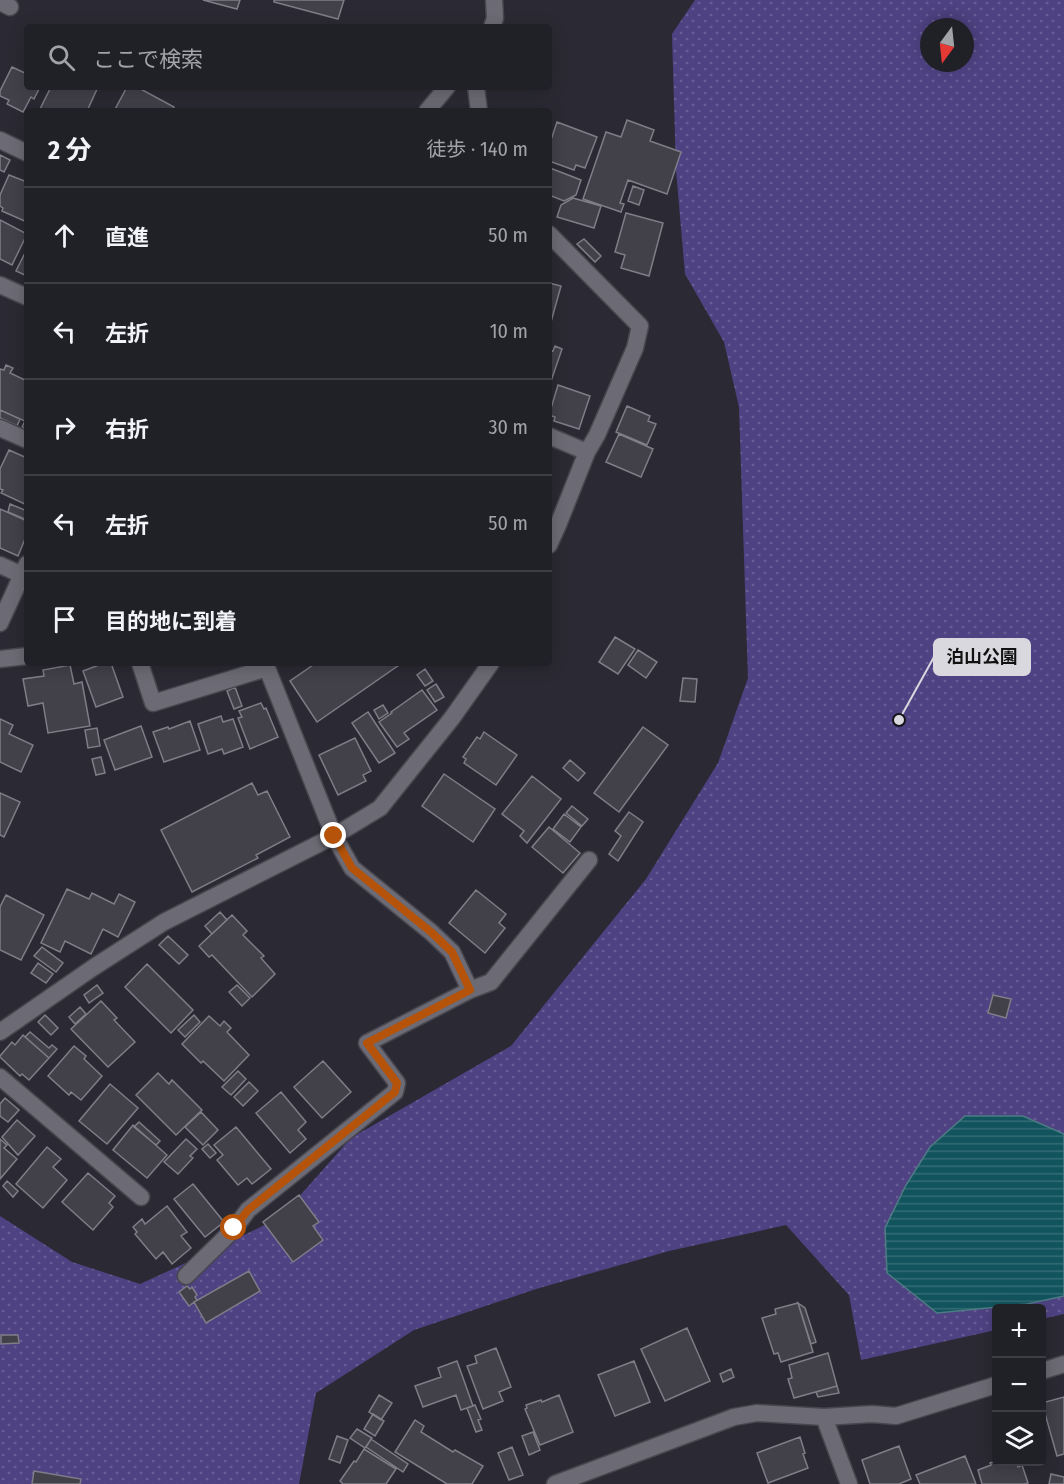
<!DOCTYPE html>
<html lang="ja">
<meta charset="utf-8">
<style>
:root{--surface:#202027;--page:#2d2d33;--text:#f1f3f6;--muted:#a2a3a7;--line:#3d3e44}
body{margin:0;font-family:"Fira Sans Condensed","Noto Sans JP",sans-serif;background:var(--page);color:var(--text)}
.controls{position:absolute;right:18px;bottom:18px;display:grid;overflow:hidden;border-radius:6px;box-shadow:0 3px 15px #0003}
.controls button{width:54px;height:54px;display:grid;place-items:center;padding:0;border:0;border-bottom:2px solid var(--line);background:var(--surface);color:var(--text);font:30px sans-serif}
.compass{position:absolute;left:920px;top:18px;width:54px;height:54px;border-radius:50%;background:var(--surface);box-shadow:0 3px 15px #0003;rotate:195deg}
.stop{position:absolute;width:18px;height:18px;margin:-14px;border:4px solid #b45309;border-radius:50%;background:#fff}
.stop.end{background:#b45309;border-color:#fff;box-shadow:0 2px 6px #0008}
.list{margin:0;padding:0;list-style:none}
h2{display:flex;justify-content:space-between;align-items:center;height:78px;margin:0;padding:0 24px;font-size:26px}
h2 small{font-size:20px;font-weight:400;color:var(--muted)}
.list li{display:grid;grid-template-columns:39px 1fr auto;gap:18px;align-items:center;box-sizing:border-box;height:96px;padding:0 24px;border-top:2px solid var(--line)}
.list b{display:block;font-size:22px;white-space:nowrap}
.list em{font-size:20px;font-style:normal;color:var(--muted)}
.icon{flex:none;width:33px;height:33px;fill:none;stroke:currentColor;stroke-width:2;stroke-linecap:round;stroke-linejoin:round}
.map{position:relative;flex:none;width:1064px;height:1484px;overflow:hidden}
.search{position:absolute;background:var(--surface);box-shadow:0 3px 15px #0003;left:24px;top:24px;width:528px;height:66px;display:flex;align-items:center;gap:15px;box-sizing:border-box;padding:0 21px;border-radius:6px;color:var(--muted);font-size:22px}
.panel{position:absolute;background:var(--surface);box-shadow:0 3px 15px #0003;left:24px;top:108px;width:528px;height:558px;border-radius:6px}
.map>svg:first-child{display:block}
</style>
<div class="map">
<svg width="1064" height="1484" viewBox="0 0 1064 1484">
<defs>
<pattern id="park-dots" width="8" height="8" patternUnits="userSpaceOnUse" patternTransform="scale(1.5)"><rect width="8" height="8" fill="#4f4283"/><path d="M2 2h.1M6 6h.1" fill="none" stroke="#685d94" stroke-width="1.8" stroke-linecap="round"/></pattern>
<pattern id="water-rules" width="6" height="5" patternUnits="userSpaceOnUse" patternTransform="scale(1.5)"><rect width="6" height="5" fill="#12545e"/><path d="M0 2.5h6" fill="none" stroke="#346c75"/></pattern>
</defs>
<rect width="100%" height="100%" fill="#2b2a34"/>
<path fill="url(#park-dots)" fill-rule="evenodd" d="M695 0H1064V1314L1042 1319V1308H996V1330L861 1360 849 1295 786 1225 669 1251 536 1289 414 1330 316 1393 299 1484H0V1216L72 1262 140 1284 201 1256 281 1217 351 1138 511 1046 646 879 718 763 748 678 739 407 724 342 685 274 676 170 672 34ZM929 27H965V63H929Z"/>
<path fill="url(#water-rules)" stroke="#4e7c84" stroke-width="1.5" d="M965 1116H1023L1064 1134V1296L1027 1304 937 1313 887 1273 885 1228 906 1185 930 1147Z"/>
<path fill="#42414a" stroke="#7e7d88" stroke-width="1.5" d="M203 0H240L237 9Z
M274 0H344L338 19 274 2Z
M12 67 27 74V87H40L34 99 31 97 23 112 7 104 9 100 0 96V91Z
M51 87H65L70 89 71 87H98L87 111H39Z
M127 87H137L174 107 171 111H109L110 109 114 111Z
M627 120 654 130 650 141 681 152 667 194 628 180 620 203 624 204 621 212 583 199 606 132 621 137Z
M557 122 597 137 585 168 576 165 574 170 549 161V146Z
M0 155 10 160 4 172 0 170Z
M550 168 581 180 576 195 564 201 549 195Z
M9 175 27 182V222L2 211 3 208 0 206V195Z
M633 186 644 190 639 205 628 201Z
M573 198 601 206 594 228 557 217 561 205Z
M626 213 663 223 649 276 621 268 625 255 615 252Z
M0 220 27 234 12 265 0 259Z
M584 239 601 256 595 262 577 244Z
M24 255 27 257V276L16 271Z
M549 283 561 286 551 322 549 321Z
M555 346 562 349 549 387V350L553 351Z
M6 365 13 368 10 373 27 381V429L22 427 25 421 0 410V369L4 370Z
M558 385 590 396 579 429 554 421 555 417 549 415Z
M627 406 650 416 648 421 656 424 647 445 616 432Z
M0 410 20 419 17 426 0 418Z
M619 434 653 449 641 477 606 462Z
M9 450 27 458V505L1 493 3 490 0 489V469Z
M10 504 27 511V520L8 512Z
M0 509 27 521V534L18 556 0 548Z
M615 637 635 649 618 674 599 662Z
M638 650 657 662 646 678 628 665Z
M98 663H111L123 697 96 707 83 671 99 665Z
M316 663H402L317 722 290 681Z
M70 665 74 684 82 682 90 726 48 733 43 703 28 706 23 679 44 676 43 670Z
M425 669 433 681 425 686 417 675Z
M683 678 697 679 695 702 680 701Z
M436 684 444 697 435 702 427 690Z
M235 687 242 706 234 709 227 691Z
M422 690 437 710 404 733 409 739 397 747 379 722 392 713 391 712Z
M261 703 264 709 266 708 278 737 250 749 238 718 242 717 239 711Z
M383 705 388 713 379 719 374 710Z
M368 712 395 753 379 763 352 723Z
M221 716 223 722 233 719 243 747 224 754 222 749 208 754 198 724Z
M0 719 13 725 9 734 33 745 21 772 0 762Z
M190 721 200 750 164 762 153 732 168 727 169 729Z
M141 726 152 757 115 770 104 740Z
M643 727 668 745 619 812 594 793Z
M97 728 100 746 88 748 85 730Z
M484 732 517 755 496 785 464 763 466 759 463 757 477 737 480 739Z
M355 738 371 771 363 775 366 781 338 795 319 755Z
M101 757 105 773 96 775 92 759Z
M570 760 585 773 578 781 563 768Z
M444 774 495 809 473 842 422 806Z
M532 776 561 799 527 843 520 836 524 831 502 814Z
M252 783 258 795 267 791 290 837 256 855 258 858 192 892 161 830Z
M0 793 20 802 4 837 0 835Z
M572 806 588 819 582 826 566 813Z
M629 812 643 822 618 861 609 854 621 836 615 831Z
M564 814 581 827 570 842 553 829Z
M549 827 580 853 563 873 532 847Z
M67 889 89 899 92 893 114 904 119 894 135 902 118 937 103 929 91 954 65 941 60 952 41 943Z
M476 890 506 914 499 923 505 928 485 953 449 923Z
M6 895 44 915 21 960 0 950V907Z
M220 912 227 920 212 934 205 926Z
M232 915 247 931 243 935 264 956 261 958 275 974 252 997 212 955 209 957 199 946Z
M168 936 188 955 179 964 159 945Z
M42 947 63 963 56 972 34 956Z
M38 963 53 974 46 983 31 973Z
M147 964 193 1010 171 1033 125 987Z
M97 985 103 993 89 1003 84 995Z
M237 985 250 998 242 1006 229 992Z
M993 995 1011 999 1006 1018 988 1013Z
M101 1001 117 1018 114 1020 135 1042 108 1067 71 1029Z
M80 1007 86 1014 75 1024 69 1017Z
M45 1015 58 1028 51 1035 38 1022Z
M194 1015 200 1022 185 1037 178 1030Z
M209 1016 220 1026 224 1021 231 1028 227 1032 249 1055 224 1081 203 1061 201 1063 182 1044Z
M30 1032 49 1048 52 1045 57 1049 49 1058 25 1037Z
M23 1035 49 1058 29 1080 22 1074 20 1076 0 1057V1056L12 1042 15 1045Z
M74 1046 86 1056 84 1059 102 1076 81 1100 71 1092 69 1095 48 1076Z
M323 1061 351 1092 322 1118 294 1087Z
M238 1071 246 1079 231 1095 222 1087Z
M158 1073 169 1084 172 1080 202 1110 176 1135 136 1095Z
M249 1082 258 1091 243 1106 234 1097Z
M110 1084 138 1108 107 1144 79 1121Z
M281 1092 306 1122 298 1130 306 1139 290 1153 256 1113Z
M5 1098 19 1110 8 1122 0 1116V1104Z
M201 1112 218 1130 203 1145 185 1127Z
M17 1120 35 1136 18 1155 2 1137Z
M139 1122 160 1141 156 1145 134 1127Z
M133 1125 167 1155 147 1178 113 1150Z
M236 1127 271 1169 252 1184 247 1178 238 1185 217 1160 223 1155 214 1145Z
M0 1139 7 1145 4 1148 17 1159 0 1179Z
M186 1139 197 1149 190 1156 193 1158 178 1174 164 1162Z
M208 1144 216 1153 210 1158 202 1149Z
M47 1147 61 1159 53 1167 67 1180 43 1208 16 1184Z
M88 1173 115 1196 109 1203 113 1207 93 1230 62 1202Z
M7 1181 18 1191 13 1197 3 1186Z
M193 1184 224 1222 205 1237 174 1199Z
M299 1195 319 1222 313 1226 323 1240 293 1262 263 1222Z
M167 1206 187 1232 181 1236 191 1248 172 1264 163 1252 156 1259 135 1234 137 1232 133 1227 142 1219 145 1224Z
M249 1271 260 1291 206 1323 194 1302Z
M187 1286 190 1289 192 1287 197 1295 195 1297 197 1300 189 1306 179 1292Z
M798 1303 813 1352 781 1362 778 1353 774 1354 762 1318 776 1314 775 1309Z
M798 1303 805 1308 816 1342 811 1344Z
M687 1328 710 1381 665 1401 641 1349Z
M1 1335H18L19 1343 1 1344Z
M496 1348 511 1387 499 1392 503 1401 483 1409 467 1366 477 1363 475 1356Z
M828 1353 837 1386 794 1398 788 1379 792 1378 789 1365Z
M457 1361 473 1406 461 1410 456 1395 423 1407 415 1386 441 1377 438 1368Z
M634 1361 650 1402 615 1416 598 1375Z
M731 1369 734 1377 723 1382 720 1374Z
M837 1386 839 1393 818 1397 816 1392Z
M379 1395 392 1403 381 1420 369 1412Z
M559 1395 573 1432 540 1445 525 1409 527 1408 526 1405 541 1400 542 1402Z
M1064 1397V1454L1057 1456 1042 1403Z
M475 1405 481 1419 478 1420 482 1430 476 1432 467 1408Z
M373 1414 384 1421 375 1436 364 1429Z
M415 1420 424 1426 421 1432 453 1452 455 1450 483 1466 472 1484H447L395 1452Z
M357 1429 372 1438 365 1448 350 1438Z
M533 1432 540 1450 529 1455 522 1436Z
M337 1436 348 1440 340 1463 329 1459Z
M800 1437 805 1453 803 1454 808 1468 768 1483 757 1453Z
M371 1439 408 1464 403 1472 366 1447Z
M899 1446 911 1479 899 1484H870L862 1460Z
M512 1447 523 1475 509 1480 498 1453Z
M364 1449 396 1469 386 1484H343L340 1481 354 1461 356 1462Z
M965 1456 976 1484H920L916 1475Z
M996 1461 999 1463 1016 1462 1018 1467 1022 1465 1028 1483 1024 1484H982L978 1470 991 1465 990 1463Z
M34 1471 81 1479 80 1484H32Z
M1051 1474 1064 1477V1484H1049Z"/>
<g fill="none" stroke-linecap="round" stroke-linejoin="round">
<g stroke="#47464e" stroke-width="19">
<path id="minor" d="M0 2 10 7
M492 27 495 18 494 0
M476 87 479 111
M427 111 447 87
M0 140 27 153
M549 234 640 326 635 348 597 435 587 452 558 525 549 545
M0 285 27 297
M0 428 27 440
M549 436 587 452
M0 565 22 575
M0 623 27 564
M0 659 27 656
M140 663 153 703 267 668
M265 663 334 836 352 868 431 932 452 952 470 990
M0 1032 94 967 164 922 334 836 380 808 452 718 491 663
M0 1077 141 1197
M186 1276 234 1229 248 1210 395 1092 397 1083 367 1043 470 990 491 982 589 860
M1042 1371 1064 1364
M824 1417 849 1484
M555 1484 734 1417 757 1413 824 1417 872 1414 896 1416 996 1385"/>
</g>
<use href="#minor" stroke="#6c6b75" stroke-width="16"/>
</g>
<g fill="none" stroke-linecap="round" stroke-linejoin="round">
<path stroke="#b45309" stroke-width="8" d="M234 1228 248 1210 395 1092 397 1083 367 1043 470 990 452 952 431 932 352 868 334 836"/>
</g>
<path fill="none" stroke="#d9d8de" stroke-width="2" d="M899 720L934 657"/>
<circle fill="#d9d8de" stroke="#141418" stroke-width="2" cx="899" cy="720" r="6"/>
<rect fill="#d9d8de" stroke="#d9d8de" stroke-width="2" x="934" y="639" width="96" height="36" rx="6"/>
<g font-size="18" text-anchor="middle" font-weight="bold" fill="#111">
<text x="982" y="663">泊山公園</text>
</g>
</svg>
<div class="controls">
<button>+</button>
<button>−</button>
<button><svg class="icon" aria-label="layers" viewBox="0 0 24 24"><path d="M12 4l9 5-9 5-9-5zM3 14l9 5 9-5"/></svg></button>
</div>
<svg class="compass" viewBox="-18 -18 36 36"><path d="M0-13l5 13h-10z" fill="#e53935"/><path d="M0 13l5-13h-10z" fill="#a2a3a7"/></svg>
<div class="stop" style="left:234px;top:1228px"></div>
<div class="stop end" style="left:334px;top:836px"></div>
<div class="search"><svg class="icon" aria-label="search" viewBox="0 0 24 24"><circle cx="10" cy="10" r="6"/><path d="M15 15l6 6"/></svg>ここで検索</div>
<section class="panel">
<h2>2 分<small>徒歩 · 140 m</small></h2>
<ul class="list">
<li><svg class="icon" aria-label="ahead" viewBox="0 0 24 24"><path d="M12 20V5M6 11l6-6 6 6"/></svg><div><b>直進</b></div><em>50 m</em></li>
<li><svg class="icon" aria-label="left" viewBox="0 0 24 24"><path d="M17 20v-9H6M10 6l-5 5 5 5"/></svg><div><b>左折</b></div><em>10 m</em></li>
<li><svg class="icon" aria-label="right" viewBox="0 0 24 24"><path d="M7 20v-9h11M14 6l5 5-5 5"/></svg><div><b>右折</b></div><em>30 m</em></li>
<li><svg class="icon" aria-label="left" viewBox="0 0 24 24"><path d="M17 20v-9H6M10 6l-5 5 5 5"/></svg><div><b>左折</b></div><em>50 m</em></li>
<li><svg class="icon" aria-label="arrive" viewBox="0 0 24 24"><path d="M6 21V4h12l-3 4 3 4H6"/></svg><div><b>目的地に到着</b></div></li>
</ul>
</section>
</div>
